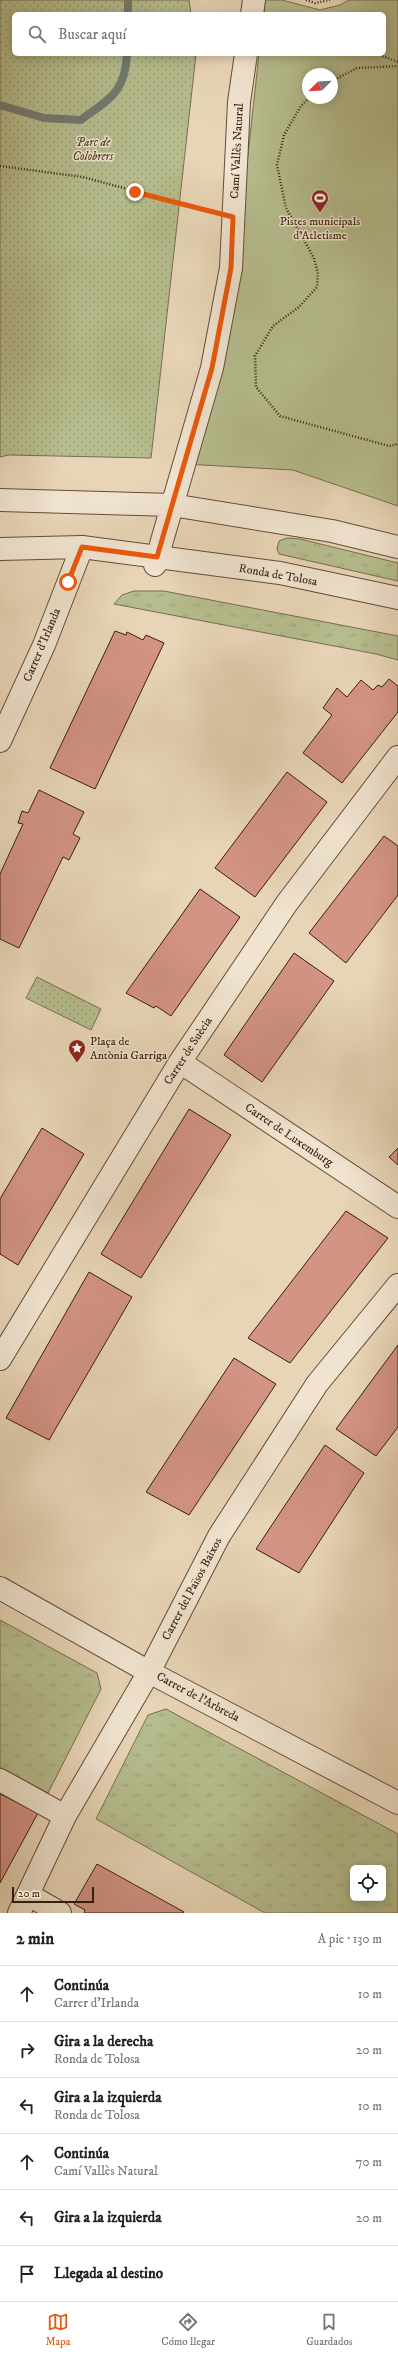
<!DOCTYPE html>
<html lang="es">
<meta charset="utf-8">
<style>
:root{--surface:#fff;--page:#f2f2f2;--text:#202124;--muted:#757577;--line:#e0e0e0;--accent:#ea580c}
body{margin:0;font-family:"IM FELL DW Pica",serif;background:var(--page);color:var(--text)}
.controls{position:absolute;right:12px;bottom:12px;display:grid;overflow:hidden;border-radius:6px;box-shadow:0 2px 10px #0003}
.controls button{width:36px;height:36px;display:grid;place-items:center;padding:0;border:0;border-bottom:1px solid var(--line);background:var(--surface);color:var(--text);font:20px sans-serif}
.compass{position:absolute;left:302px;top:68px;width:36px;height:36px;border-radius:50%;background:var(--surface);box-shadow:0 2px 10px #0003;rotate:246deg}
.scale{position:absolute;left:12px;bottom:10px;width:82px;box-sizing:border-box;padding-left:4px;border:2px solid #381f0d;border-top:0;font-size:11px;line-height:14px;white-space:nowrap;color:#381f0d;-webkit-text-stroke:3px #f0e4d0;paint-order:stroke}
.stop{position:absolute;width:12px;height:12px;margin:-9px;border:3px solid #ea580c;border-radius:50%;background:#fff}
.stop.end{background:#ea580c;border-color:#fff;box-shadow:0 1px 4px #0008}
.list{margin:0;padding:0;list-style:none}
h2{display:flex;justify-content:space-between;align-items:center;height:52px;margin:0;padding:0 16px;font-size:17px}
h2 small{font-size:13px;font-weight:400;color:var(--muted)}
.list li{display:grid;grid-template-columns:26px 1fr auto;gap:12px;align-items:center;box-sizing:border-box;height:56px;padding:0 16px;border-top:1px solid var(--line)}
.list b{display:block;font-size:15px;white-space:nowrap}
.list p{margin:0;font-size:13px;white-space:nowrap;color:var(--muted)}
.list em{font-size:13px;font-style:normal;color:var(--muted)}
.icon{flex:none;width:22px;height:22px;fill:none;stroke:currentColor;stroke-width:2;stroke-linecap:round;stroke-linejoin:round}
.map{position:relative;flex:none;width:398px;height:1913px;overflow:hidden}
.search{position:absolute;background:var(--surface);box-shadow:0 2px 10px #0003;left:12px;right:12px;top:12px;height:44px;display:flex;align-items:center;gap:10px;box-sizing:border-box;padding:0 14px;border-radius:6px;color:var(--muted);font-size:15px}
.sheet{height:388px;background:var(--surface)}
nav{display:flex;justify-content:space-around;align-items:center;box-sizing:border-box;height:56px;border-top:1px solid var(--line);background:var(--surface);font-size:11px;color:var(--muted)}
nav a{display:grid;justify-items:center;gap:2px}
nav .on{color:var(--accent)}
.map>svg:first-child{display:block}
</style>
<div class="map">
<svg width="398" height="1913" viewBox="0 0 398 1913">
<defs>
<pattern id="grass-tufts" width="24" height="20" patternUnits="userSpaceOnUse"><rect width="24" height="20" fill="#b6bd8e"/><path d="M3 7l-1-3M5 7V3M7 7l1-3M15 17l-1-3M17 17v-4M19 17l1-3" fill="none" stroke="#9da279"/></pattern>
<pattern id="park-dots" width="8" height="8" patternUnits="userSpaceOnUse"><rect width="8" height="8" fill="#b6bd8e"/><path d="M2 2h.1M6 6h.1" fill="none" stroke="#9da279" stroke-width="1.8" stroke-linecap="round"/></pattern>
</defs>
<rect width="100%" height="100%" fill="#e8d5b7"/>
<filter id="stains"><feTurbulence type="fractalNoise" baseFrequency=".005" numOctaves="4"/><feColorMatrix values="0 0 0 0 .2 0 0 0 0 .09 0 0 0 0 .02 0 0 0 .5 -.17"/></filter>
<radialGradient id="worn" r=".72"><stop offset=".6" stop-color="#630" stop-opacity="0"/><stop offset="1" stop-color="#630" stop-opacity=".3"/></radialGradient>
<path fill="url(#grass-tufts)" stroke="#776e4e" fill-rule="evenodd" d="M287 538 300 539 398 563V581L279 554 277 549 279 541Z
M134 591H164L398 636V660L376 654 114 604 122 595Z
M0 1620 97 1673 101 1689 48 1793 0 1767Z
M166 1709 398 1834V1913H265L96 1819 148 1715ZM353 1868H383V1898H353Z"/>
<path fill="url(#park-dots)" stroke="#776e4e" d="M0 0H189L191 14H14V54H196L151 458 9 455 0 457Z
M37 977 101 1009 91 1030 26 998Z"/>
<path fill="#b6bd8e" stroke="#776e4e" fill-rule="evenodd" d="M265 0H282L320 10 340 5 349 0H398V506L293 470 185 464 229 329 259 54H384V14H264ZM308 74H332V98H308Z"/>
<g fill="none" stroke-linecap="round" stroke-linejoin="round">
<path stroke="#727b71" stroke-width="8" d="M128 0V14
M0 105 44 118 81 120C110 98 125 93 127 54"/>
</g>
<path fill="#d39385" stroke="#381f0d" d="M115 631 126 635 127 632 143 640 146 635 164 643 95 789 50 768Z
M389 679 398 686V712L342 783 303 753 332 715 323 708 337 688 347 697 361 680 373 690 378 685 382 687Z
M287 772 327 802 255 897 215 868Z
M39 790 84 812 73 834 80 838 69 860 63 857 19 948 0 939V874L23 824 18 823 22 811 28 813Z
M384 836 398 846V895L346 963 309 933Z
M200 889 240 917 171 1016 156 1006 154 1008 126 993Z
M294 953 334 981 262 1082 224 1055Z
M189 1109 231 1135 141 1278 101 1254Z
M42 1128 84 1154 18 1265 0 1254V1199Z
M398 1148V1165L389 1157Z
M346 1211 388 1238 290 1363 248 1338Z
M89 1272 132 1297 49 1440 6 1418Z
M398 1345V1427L376 1456 336 1429Z
M234 1358 276 1384 189 1515 146 1492Z
M325 1445 364 1473 299 1573 256 1549Z
M0 1794 38 1813 0 1883Z
M97 1864 184 1912 183 1913H84L85 1910 74 1904Z"/>
<g fill="none" stroke-linecap="round" stroke-linejoin="round">
<g stroke="#644c38" stroke-width="24">
<path id="street" d="M252 14 254 0
M0 500 172 505 332 531 398 547
M0 549 82 547 280 573 398 598
M155 565 212 368 231 268 239 102 246 54
M0 741 44 645 82 547
M180 1062 398 1207
M0 1359 180 1062 287 903 398 757
M0 1588 149 1672 398 1803
M0 1780 65 1816
M29 1895 60 1913
M19 1913 65 1816 149 1672 219 1536 317 1384 398 1285"/>
</g>
<path stroke="#381f0d" stroke-width="2.5" stroke-dasharray="1 2" stroke-linecap="butt" d="M306 0 315 3 330 0
M377 54 398 62
M332 81 357 68 398 66
M309 98 301 106 284 135 277 165 286 208 314 258 318 274 317 287 299 307 273 326 255 356 256 387 280 416 389 446 398 444
M0 166 83 177 208 211"/>
<use href="#street" stroke="#f0e4d0" stroke-width="22"/>
</g>
<g fill="none" stroke-linecap="round" stroke-linejoin="round">
<path stroke="#ea580c" stroke-width="5" d="M68 582 82 547 157 557 212 368 231 268 233 217 135 192"/>
</g>
<defs>
<g id="stadium-pin" transform="scale(0.9)"><path d="M0 17L-7.5 6A9.5 9.5 0 1 1 7.5 6Z" fill="#8f2418" stroke="#f0e4d0"/><path d="M0-5a6.5 5 0 1 0 0 10a6.5 5 0 1 0 0-10ZM-3.5-1.8h7v3.6h-7Z" fill="#fff"/></g>
<g id="sight-pin" transform="scale(0.9)"><path d="M0 17L-7.5 6A9.5 9.5 0 1 1 7.5 6Z" fill="#8f2418" stroke="#f0e4d0"/><path d="M0-6L1.8-2.2L6-1.7L2.9 1.2L3.7 5.4L0 3.3L-3.7 5.4L-2.9 1.2L-6-1.7L-1.8-2.2Z" fill="#fff"/></g>
</defs>
<g fill-rule="evenodd">
<use href="#stadium-pin" x="320" y="198"/>
<use href="#sight-pin" x="77" y="1048"/>
</g>
<g text-anchor="middle" dominant-baseline="central" stroke-width="3" stroke-linejoin="round" paint-order="stroke">
<g font-size="12" font-style="italic" fill="#58462d" stroke="#f0e4d0">
<text x="93" y="142">Parc de<tspan x="93" dy="14">Colobrers</tspan></text>
</g>
<g font-size="12" fill="#381f0d" stroke="#f0e4d0">
<text transform="translate(237 151) rotate(-87)">Camí Vallès Natural</text>
<text transform="translate(278 575) rotate(10)">Ronda de Tolosa</text>
<text transform="translate(42 645) rotate(-67)">Carrer d'Irlanda</text>
<text transform="translate(188 1051) rotate(-57)">Carrer de Suècia</text>
<text transform="translate(289 1135) rotate(34)">Carrer de Luxemburg</text>
<text transform="translate(192 1589) rotate(-62)">Carrer del Països Baixos</text>
<text transform="translate(198 1697) rotate(28)">Carrer de l'Arbreda</text>
</g>
<g font-size="12" fill="#381f0d" stroke="#f0e4d0">
<text x="320" y="221">Pistes municipals<tspan x="320" dy="14">d'Atletisme</tspan></text>
<text x="90" y="1041" text-anchor="start">Plaça de<tspan x="90" dy="14">Antònia Garriga</tspan></text>
</g>
</g>
<rect width="100%" height="100%" filter="url(#stains)"/>
<rect width="100%" height="100%" fill="url(#worn)"/>
</svg>
<div class="controls">
<button><svg class="icon" aria-label="locate" viewBox="0 0 24 24"><circle cx="12" cy="12" r="6"/><path d="M12 2v4M12 18v4M2 12h4M18 12h4"/></svg></button>
</div>
<svg class="compass" viewBox="-18 -18 36 36"><path d="M0-13l5 13h-10z" fill="#e53935"/><path d="M0 13l5-13h-10z" fill="#757577"/></svg>
<div class="scale">20 m</div>
<div class="stop" style="left:68px;top:582px"></div>
<div class="stop end" style="left:135px;top:192px"></div>
<div class="search"><svg class="icon" aria-label="search" viewBox="0 0 24 24"><circle cx="10" cy="10" r="6"/><path d="M15 15l6 6"/></svg>Buscar aquí</div>
</div>
<section class="sheet">
<h2>2 min<small>A pie · 130 m</small></h2>
<ul class="list">
<li><svg class="icon" aria-label="ahead" viewBox="0 0 24 24"><path d="M12 20V5M6 11l6-6 6 6"/></svg><div><b>Continúa</b><p>Carrer d'Irlanda</p></div><em>10 m</em></li>
<li><svg class="icon" aria-label="right" viewBox="0 0 24 24"><path d="M7 20v-9h11M14 6l5 5-5 5"/></svg><div><b>Gira a la derecha</b><p>Ronda de Tolosa</p></div><em>20 m</em></li>
<li><svg class="icon" aria-label="left" viewBox="0 0 24 24"><path d="M17 20v-9H6M10 6l-5 5 5 5"/></svg><div><b>Gira a la izquierda</b><p>Ronda de Tolosa</p></div><em>10 m</em></li>
<li><svg class="icon" aria-label="ahead" viewBox="0 0 24 24"><path d="M12 20V5M6 11l6-6 6 6"/></svg><div><b>Continúa</b><p>Camí Vallès Natural</p></div><em>70 m</em></li>
<li><svg class="icon" aria-label="left" viewBox="0 0 24 24"><path d="M17 20v-9H6M10 6l-5 5 5 5"/></svg><div><b>Gira a la izquierda</b></div><em>20 m</em></li>
<li><svg class="icon" aria-label="arrive" viewBox="0 0 24 24"><path d="M6 21V4h12l-3 4 3 4H6"/></svg><div><b>Llegada al destino</b></div></li>
</ul>
</section>
<nav>
<a class="on"><svg class="icon" aria-label="map" viewBox="0 0 24 24"><path d="M3 6l6-2 6 2 6-2v14l-6 2-6-2-6 2zM9 4v14M15 6v14"/></svg>Mapa</a>
<a><svg class="icon" aria-label="directions" viewBox="0 0 24 24"><path d="M12 3l9 9-9 9-9-9zM9 14v-3h6M13 9l2 2-2 2"/></svg>Cómo llegar</a>
<a><svg class="icon" aria-label="saved" viewBox="0 0 24 24"><path d="M7 4h10v16l-5-4-5 4z"/></svg>Guardados</a>
</nav>
